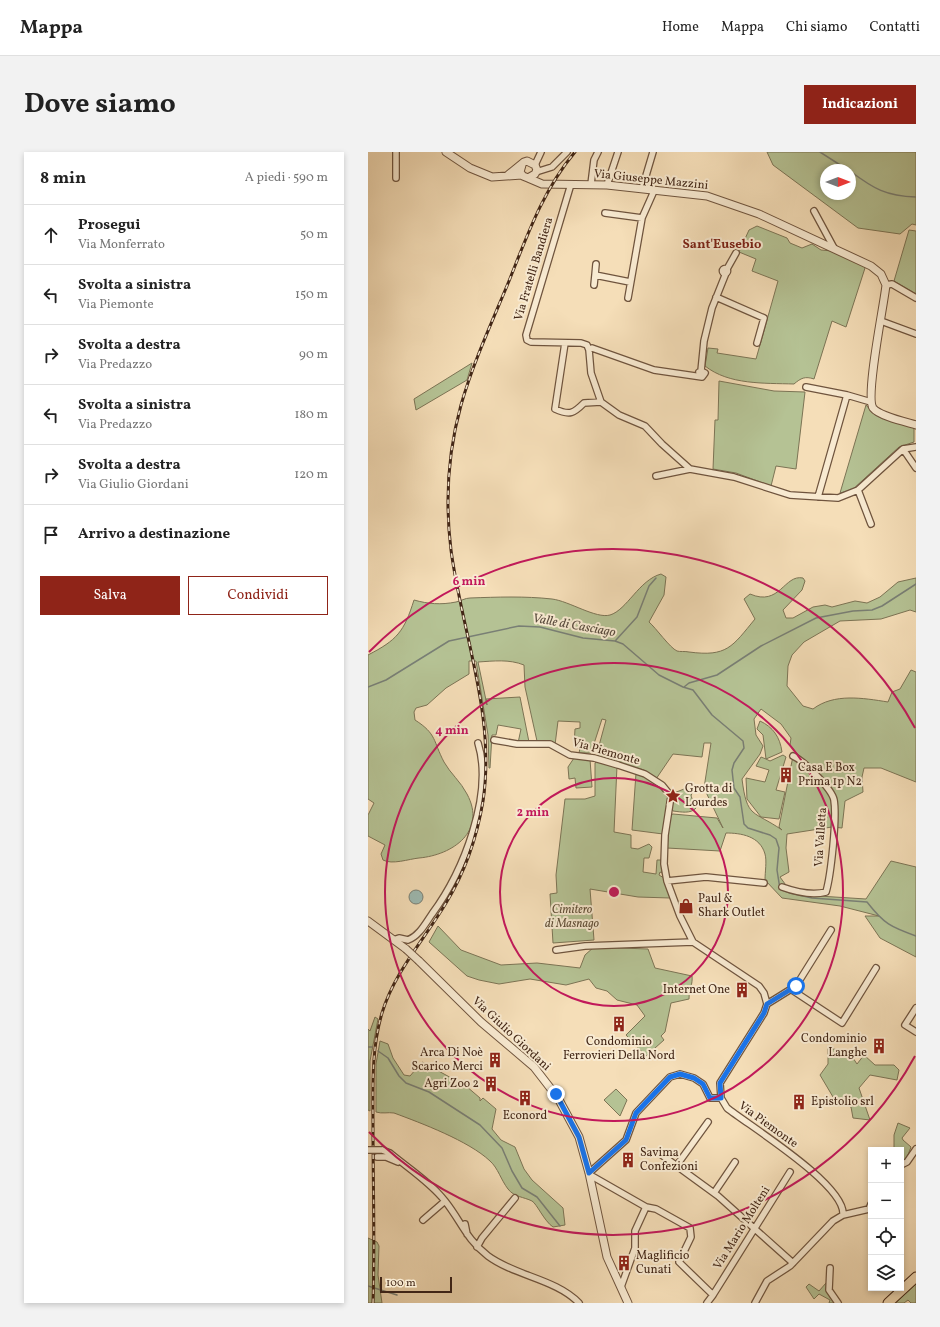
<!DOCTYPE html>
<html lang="it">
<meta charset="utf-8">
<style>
:root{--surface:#fff;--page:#f2f2f2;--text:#222;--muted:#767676;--line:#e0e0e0;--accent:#8f2418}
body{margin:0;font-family:Vollkorn,serif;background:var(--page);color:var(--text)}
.controls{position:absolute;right:12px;bottom:12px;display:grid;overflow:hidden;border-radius:0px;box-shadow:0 2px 6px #0003}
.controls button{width:36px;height:36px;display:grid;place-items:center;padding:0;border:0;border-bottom:1px solid var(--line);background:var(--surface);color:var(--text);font:20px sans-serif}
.compass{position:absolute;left:452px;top:12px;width:36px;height:36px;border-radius:50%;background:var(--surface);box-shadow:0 2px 6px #0003;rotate:90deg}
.scale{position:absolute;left:12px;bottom:10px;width:72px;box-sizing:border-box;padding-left:4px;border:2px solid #422616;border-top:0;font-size:11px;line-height:14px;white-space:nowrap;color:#422616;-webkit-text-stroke:3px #f8ead1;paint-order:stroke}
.stop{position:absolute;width:12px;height:12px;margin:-9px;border:3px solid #1a73e8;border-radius:50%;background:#fff}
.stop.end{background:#1a73e8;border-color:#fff;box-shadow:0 1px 4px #0008}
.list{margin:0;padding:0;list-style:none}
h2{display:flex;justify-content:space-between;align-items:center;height:52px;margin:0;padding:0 16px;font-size:17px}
h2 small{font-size:13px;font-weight:400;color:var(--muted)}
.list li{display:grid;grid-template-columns:26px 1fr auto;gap:12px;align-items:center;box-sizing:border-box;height:60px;padding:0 16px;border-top:1px solid var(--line)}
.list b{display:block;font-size:15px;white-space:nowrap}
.list p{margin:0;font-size:13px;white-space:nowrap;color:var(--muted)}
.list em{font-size:13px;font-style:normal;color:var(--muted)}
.actions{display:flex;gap:8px;padding:12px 16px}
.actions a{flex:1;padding:9px 0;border:1px solid var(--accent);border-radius:0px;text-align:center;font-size:14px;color:var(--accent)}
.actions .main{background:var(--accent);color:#fff}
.icon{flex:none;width:22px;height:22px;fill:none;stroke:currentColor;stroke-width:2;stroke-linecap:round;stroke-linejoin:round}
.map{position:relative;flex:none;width:548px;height:1151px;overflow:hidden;border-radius:0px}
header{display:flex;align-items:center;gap:24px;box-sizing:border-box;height:56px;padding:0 20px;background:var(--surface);border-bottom:1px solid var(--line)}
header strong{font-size:19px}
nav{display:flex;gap:22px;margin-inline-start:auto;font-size:14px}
.intro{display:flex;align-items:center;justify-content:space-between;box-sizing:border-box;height:96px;padding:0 24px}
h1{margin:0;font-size:28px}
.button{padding:10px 18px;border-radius:0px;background:var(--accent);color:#fff;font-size:14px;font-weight:700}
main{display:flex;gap:24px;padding:0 24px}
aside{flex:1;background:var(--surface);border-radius:0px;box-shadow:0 2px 6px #0003}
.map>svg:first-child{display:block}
</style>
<header>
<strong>Mappa</strong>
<nav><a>Home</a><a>Mappa</a><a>Chi siamo</a><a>Contatti</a></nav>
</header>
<div class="intro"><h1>Dove siamo</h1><a class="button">Indicazioni</a></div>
<main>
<aside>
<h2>8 min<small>A piedi · 590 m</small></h2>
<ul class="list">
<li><svg class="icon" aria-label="ahead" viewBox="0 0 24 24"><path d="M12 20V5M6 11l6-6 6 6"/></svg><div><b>Prosegui</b><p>Via Monferrato</p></div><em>50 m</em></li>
<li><svg class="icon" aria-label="left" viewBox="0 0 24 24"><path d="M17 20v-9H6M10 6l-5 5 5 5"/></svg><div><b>Svolta a sinistra</b><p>Via Piemonte</p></div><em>150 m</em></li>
<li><svg class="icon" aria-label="right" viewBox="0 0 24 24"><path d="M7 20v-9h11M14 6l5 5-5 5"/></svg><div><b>Svolta a destra</b><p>Via Predazzo</p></div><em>90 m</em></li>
<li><svg class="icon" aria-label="left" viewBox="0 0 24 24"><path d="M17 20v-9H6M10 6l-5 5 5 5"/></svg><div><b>Svolta a sinistra</b><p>Via Predazzo</p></div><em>180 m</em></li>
<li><svg class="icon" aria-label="right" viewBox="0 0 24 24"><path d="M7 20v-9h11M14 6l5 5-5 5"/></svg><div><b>Svolta a destra</b><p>Via Giulio Giordani</p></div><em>120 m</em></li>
<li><svg class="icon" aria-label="arrive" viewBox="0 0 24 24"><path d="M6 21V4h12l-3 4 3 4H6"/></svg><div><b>Arrivo a destinazione</b></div></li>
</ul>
<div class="actions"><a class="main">Salva</a><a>Condividi</a></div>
</aside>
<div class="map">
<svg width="548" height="1151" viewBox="0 0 548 1151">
<rect width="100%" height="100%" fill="#f5deb8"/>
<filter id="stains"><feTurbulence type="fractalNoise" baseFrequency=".005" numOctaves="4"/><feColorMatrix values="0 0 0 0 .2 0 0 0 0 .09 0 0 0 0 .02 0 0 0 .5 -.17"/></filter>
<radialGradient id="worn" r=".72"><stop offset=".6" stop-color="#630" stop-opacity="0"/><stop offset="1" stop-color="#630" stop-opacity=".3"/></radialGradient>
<path fill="#b5c294" stroke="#7c7455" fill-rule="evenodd" d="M399 0H548V73L544 72 532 82 490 76 405 13ZM458 18H482V42H458Z
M389 74 419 86 422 91 434 96 444 92 453 98 465 99 495 113 497 116 478 175 464 169 446 227C437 224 433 226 426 232 396 231 361 233 337 214L340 196 350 197 349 201 388 207 410 129 384 119 388 107 371 100 381 78Z
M541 78 548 79V142L526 129Z
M104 211 99 228 48 258 46 247Z
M351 229 406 239 437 240 428 317 408 314 403 334 368 321 345 317 347 268H350Z
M498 253 505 261 546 276V290L531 295 484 338 472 341Z
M293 422 298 425 296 443 281 470C288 476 302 496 309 499 312 500 317 499 321 500 359 505 364 495 387 467L376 447 382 442C412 455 416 422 435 426L437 429 434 438 415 458 418 466H425L445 455 457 453 464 455 487 449 499 451 512 445 530 430 548 426V460L542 458 513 467 472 469 436 490 424 503 420 514 419 534 435 554 445 557C466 541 495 546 520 550L524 540 532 537 543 518 548 520V630L513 616H496L494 625 495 640 477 649 474 676 464 675 419 682 418 696 421 720 412 725 420 736 435 743 498 747 523 709 548 715V805L512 786 497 764H511L472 754 414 746 397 728C397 720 399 709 397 702 392 684 373 681 358 681L352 699 299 696 302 663 305 662 349 666 355 676 336 636 343 591H336L334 605 305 602 288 627 276 618 232 605 229 601 238 568 234 567 223 601H211L212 596 206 594 207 577 212 576V570L190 569 187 593 169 589 157 535 156 513C141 507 126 509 110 510L119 553 118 547 152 545 161 590 150 591 153 577 130 573 128 583H124L122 616H121L120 583 108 509H101V522L78 536 59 553 48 556 46 560 47 568C69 582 65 589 76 610 82 621 93 630 99 642 119 679 85 703 51 706 41 707 24 713 15 708L13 702 17 693 0 684V663L6 651 0 647V503C29 488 36 480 46 448 60 452 73 453 88 450 93 449 97 446 102 446 129 445 157 444 184 447 201 449 228 467 242 463 259 458 271 428 293 422ZM393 557 413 572 423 586 422 593 433 606 425 604 411 675 414 678C385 658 379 667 374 627L392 602 395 594 388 583 386 567Z
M392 569C405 575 412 585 414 600L398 607 402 609 415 603 418 605 408 638 417 640 411 667 393 665 379 647 378 626 397 630 401 618 388 614 393 605 398 607 395 583 389 577Z
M206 606 222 607 224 635 208 636 207 626 201 627 200 615Z
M230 609 249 614 246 680 263 683V696L270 697 281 692 284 695 281 706H276L275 720 288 722 289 708H294V721L292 720 291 723 296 726 302 746 270 745 222 737 226 788 185 791 182 742 189 741 188 723 197 647H217L227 644V611Z
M268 621C282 625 292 634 300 645L295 682 264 678Z
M316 637 325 638 323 644 328 656C323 662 313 660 305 659L303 654 306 641Z
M70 774 93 798 133 813 169 811 212 816 217 803 226 795 280 797 287 816 324 824C325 832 321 838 321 847L303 851 297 880 293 884 296 888 278 904 258 883 277 864 269 853 249 848 239 839 228 836 221 827 198 833 162 827 131 832 111 828 99 824 61 790Z
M7 865 10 867 2 909V959L0 958V877L2 879Z
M12 889 20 892 25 906 36 923 42 924 54 910 98 934 112 946V949L115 946 128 957 124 977 133 988 147 995 156 1017 164 1028 195 1056 197 1073 185 1075C176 1069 169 1052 164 1049 156 1045 146 1045 140 1037 133 1028 130 1016 122 1009 101 989 53 971 26 961 20 960 14 962 8 960V912Z
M460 896 481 900 489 912 496 903 507 913H526L531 918 529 928 502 923 491 936 502 968 485 966 483 955 468 950 452 923 460 912Z
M248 937 259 948 252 964 236 948Z
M530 971 542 976 534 986 535 988 543 995 538 1008 533 1011V998H526V983Z
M0 1086 9 1090 11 1094 10 1123 14 1151H0Z
M458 1131 459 1136 467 1151H461L462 1148 451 1142 446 1147 438 1135 441 1132 451 1139Z
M548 1132V1151H543L540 1148 536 1151H527Z"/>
<path fill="#9dbbb4" stroke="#797f75" d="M41 745a7 7 0 1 1 14 0a7 7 0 1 1-14 0Z"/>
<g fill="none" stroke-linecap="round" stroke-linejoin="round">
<path stroke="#797f75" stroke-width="1.5" d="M452 0 480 18
M482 19C506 37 518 44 548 45
M248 488 269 465 281 434 288 426
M0 535 18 528 81 489 151 474 172 475 215 486 247 489 255 492 291 523 315 535 325 538 344 563 375 589 376 596 366 611 364 618 366 636 372 645 376 672 380 676 402 683 408 687 411 696 409 718 412 737 422 741 444 746 499 750C516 772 523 775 548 784
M316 535 321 531 349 523 393 494 448 466 485 459 504 458 514 454 548 432
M0 895H4
M10 899 20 906 31 924 38 931 61 940 112 973 134 996 144 1019 154 1036 169 1045 192 1074
M0 1134 29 1143"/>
<g stroke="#6f543e" stroke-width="8">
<path id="minor" d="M28 0V26
M167 13 173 0
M168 20 184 15 199 0
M203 32 158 183 159 188 163 190 213 191 219 193 221 198 224 196 286 218 334 225 337 221 333 219
M223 32 226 8 230 0
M239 33 250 0
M274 37 285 0
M446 59 466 96
M237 61 274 66
M228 112 227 123 262 130
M354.5 119a2.5 2.5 0 1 1 5 0a2.5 2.5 0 1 1-5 0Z
M359 117 368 101
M226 133 227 123
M518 133 524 132 548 146
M348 145 396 166 389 191
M260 146 274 66 286 39
M513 169 548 182
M197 191 187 257C202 264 206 261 216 251L233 250 251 263 277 274 294 292 322 317
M221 198 223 221 233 250
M331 220 333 219 336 189 344 156 358 121
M438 235 479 243 503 250
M535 297 548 316
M288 324 322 317 366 325 422 343 470 346 490 338 535 297 548 295
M490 338 503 372
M450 345 479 243
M126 588 149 592H182L202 603 226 606 250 613 277 622 294 633 303 644 297 683 296 712 299 729 312 764 325 790 391 834 396 841 399 852 396 861 352 931 353 946 359 956C383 975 478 1033 475 1063L465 1069 422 1114 399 1129 387 1151
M299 729 338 725 396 731
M414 735C428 740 443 744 458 740 463 723 469 666 466 648 464 637 435 608 425 604
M25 788 31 786 40 788C51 784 57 772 64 762 95 720 126 643 110 591
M188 798 217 794 325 790
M424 838 474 871 508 816
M399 852 428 834 463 778
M548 856 537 873 548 880
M14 998 22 1001C40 1016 62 1030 77 1049 93 1069 98 1087 120 1104 147 1124 188 1127 211 1151
M291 1001 350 1044 425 1111
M9 1005H18L30 1010
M309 1013 340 970
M533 1013 539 1010 548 997
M221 1021 258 988 268 961 302 925 312 922 326 926 335 932 342 946H353
M222 1023 278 1055
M346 1041 367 1010
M475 1063 501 1057 503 1052
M55 1068 77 1049
M97 1072 99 1082
M109 1095 114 1086 147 1046
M462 1116 461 1138 470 1151
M253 1135 267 1096V1079L278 1055 288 1057 322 1076 323 1085 311 1110 345 1143 339 1151
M345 1143 422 1020"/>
</g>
<g stroke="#6f543e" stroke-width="9">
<path id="tertiary" d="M78 0 102 16 124 25 154 23
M140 23 156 10 159 9 167 13 169 18 167 22 160 26 155 24 152 20 154 13
M160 26 174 32 239 33 339 44 391 62 503 114 513 122 518 133C516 153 497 244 505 256 511 264 538 270 548 273
M0 769 38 797
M51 809 113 870 166 915 190 946 211 985 221 1021 239 1105 260 1151"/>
</g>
<g stroke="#422616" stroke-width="11">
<path id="primary" d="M520 1151 548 1125"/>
</g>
<use href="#minor" stroke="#f8ead1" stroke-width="5.5"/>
<use href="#tertiary" stroke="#f8ead1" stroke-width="7"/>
<use href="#primary" stroke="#f5deb8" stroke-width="9"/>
<g stroke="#422616" stroke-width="3">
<path id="rail" d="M5 1151C7 1093 5 1034 5 975 5 937 3 898 14 861 27 819 56 788 78 751 97 720 109 685 115 649 128 564 94 481 83 398 77 350 80 300 93 253 105 211 124 170 141 129 159 84 175 38 207 0"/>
</g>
<use href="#rail" stroke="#f8ead1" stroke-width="1.5" stroke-dasharray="4.5" stroke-linecap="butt"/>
<g stroke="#6f543e" stroke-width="8" stroke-linecap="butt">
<path id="minor-bridge" d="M0 998H14"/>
</g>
<g stroke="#6f543e" stroke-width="9" stroke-linecap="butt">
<path id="tertiary-bridge" d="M38 797 51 809"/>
</g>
<use href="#minor-bridge" stroke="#f8ead1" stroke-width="5.5"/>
<use href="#tertiary-bridge" stroke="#f8ead1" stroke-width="7"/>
</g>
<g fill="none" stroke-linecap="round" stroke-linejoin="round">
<path stroke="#1a73e8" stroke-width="5" d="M188 942 211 985 221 1021 258 988 268 961 302 925 312 922 326 926 335 932 342 946H353L352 931 396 861 399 852 428 834"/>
</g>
<g fill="none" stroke="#c2185b" stroke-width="2">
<circle cx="246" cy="740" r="114"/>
<circle cx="246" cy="740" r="229"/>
<path d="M547 904A343 343 0 0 1 1 980M1 500A343 343 0 0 1 547 576"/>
</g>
<defs>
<g id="building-bare" transform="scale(1.2)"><path d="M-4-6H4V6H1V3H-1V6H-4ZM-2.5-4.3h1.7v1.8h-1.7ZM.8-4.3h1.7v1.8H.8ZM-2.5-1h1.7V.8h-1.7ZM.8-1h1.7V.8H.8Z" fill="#8f2418" stroke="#f8ead1" stroke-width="2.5" paint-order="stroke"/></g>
<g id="sight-bare" transform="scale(1.2)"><path d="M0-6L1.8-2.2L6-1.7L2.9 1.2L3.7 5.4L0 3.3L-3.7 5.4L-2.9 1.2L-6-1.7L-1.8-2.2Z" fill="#8f2418" stroke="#f8ead1" stroke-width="2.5" paint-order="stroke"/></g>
<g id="shop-bare" transform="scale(1.2)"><path d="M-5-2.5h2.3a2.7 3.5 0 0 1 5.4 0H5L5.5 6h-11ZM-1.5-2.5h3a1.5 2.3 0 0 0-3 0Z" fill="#8f2418" stroke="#f8ead1" stroke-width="2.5" paint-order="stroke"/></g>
</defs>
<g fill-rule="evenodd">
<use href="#building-bare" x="418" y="623"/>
<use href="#sight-bare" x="305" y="644"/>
<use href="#shop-bare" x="318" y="754"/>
<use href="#building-bare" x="374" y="838"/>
<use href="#building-bare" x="251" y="872"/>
<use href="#building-bare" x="511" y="894"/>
<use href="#building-bare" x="127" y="908"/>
<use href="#building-bare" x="123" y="932"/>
<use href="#building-bare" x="157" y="946"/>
<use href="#building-bare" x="431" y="950"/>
<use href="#building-bare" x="260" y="1008"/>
<use href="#building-bare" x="256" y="1111"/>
</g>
<g text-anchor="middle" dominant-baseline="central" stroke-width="4" stroke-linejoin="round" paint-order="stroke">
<g font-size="12" fill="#422616" stroke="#f8ead1">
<text transform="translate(283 28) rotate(6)">Via Giuseppe Mazzini</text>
<text transform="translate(166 117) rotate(-73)">Via Fratelli Bandiera</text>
<text transform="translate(238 600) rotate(16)">Via Piemonte</text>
<text transform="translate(453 685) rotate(-86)">Via Valletta</text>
<text transform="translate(143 882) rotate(43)">Via Giulio Giordani</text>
<text transform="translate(400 973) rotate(36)">Via Piemonte</text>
<text transform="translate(374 1076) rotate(-58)">Via Mario Molteni</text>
</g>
<g font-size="12" fill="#422616" stroke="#f8ead1" text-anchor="start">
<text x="430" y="616">Casa E Box<tspan x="430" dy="14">Prima 1p N2</tspan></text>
<text x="317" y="637">Grotta di<tspan x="317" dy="14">Lourdes</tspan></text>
<text x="330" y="747">Paul &amp;<tspan x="330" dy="14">Shark Outlet</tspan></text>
<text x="362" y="838" text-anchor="end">Internet One</text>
<text x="499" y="887" text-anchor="end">Condominio<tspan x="499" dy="14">Langhe</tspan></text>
<text x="251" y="890" text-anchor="middle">Condominio<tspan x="251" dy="14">Ferrovieri Della Nord</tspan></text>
<text x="115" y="901" text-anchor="end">Arca Di Noè<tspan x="115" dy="14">Scarico Merci</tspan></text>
<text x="111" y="932" text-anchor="end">Agri Zoo 2</text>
<text x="443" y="950">Epistolio srl</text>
<text x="157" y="964" text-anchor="middle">Econord</text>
<text x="272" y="1001">Savima<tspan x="272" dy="14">Confezioni</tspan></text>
<text x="268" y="1104">Maglificio<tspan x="268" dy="14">Cunati</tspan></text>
</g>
<g font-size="12" font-style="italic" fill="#5f4d36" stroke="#f8ead1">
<text x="204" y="758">Cimitero<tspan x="204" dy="14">di Masnago</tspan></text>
</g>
<g font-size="13" font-weight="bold" fill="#7a1f14" stroke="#f8ead1">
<text x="354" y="93">Sant'Eusebio</text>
</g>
<g font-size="13" font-style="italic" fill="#594b3e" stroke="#f8ead1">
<text transform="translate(206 474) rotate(10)">Valle di Casciago</text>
</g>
</g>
<circle cx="246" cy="740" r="6" fill="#c2185b" stroke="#f8ead1" stroke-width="2"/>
<g font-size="12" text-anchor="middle" font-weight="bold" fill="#c2185b" stroke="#f8ead1" stroke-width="4" stroke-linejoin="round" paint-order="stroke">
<text x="101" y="433">6 min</text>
<text x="84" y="582">4 min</text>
<text x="165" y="664">2 min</text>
</g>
<rect width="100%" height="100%" filter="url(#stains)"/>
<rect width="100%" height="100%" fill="url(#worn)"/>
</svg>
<div class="controls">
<button>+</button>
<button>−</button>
<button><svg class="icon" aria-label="locate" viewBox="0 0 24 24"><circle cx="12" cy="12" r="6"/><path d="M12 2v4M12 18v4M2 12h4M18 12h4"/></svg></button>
<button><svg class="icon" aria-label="layers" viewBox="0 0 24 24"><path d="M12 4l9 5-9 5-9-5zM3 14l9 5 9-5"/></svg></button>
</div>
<svg class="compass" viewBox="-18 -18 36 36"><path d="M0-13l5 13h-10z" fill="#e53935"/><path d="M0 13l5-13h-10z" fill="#767676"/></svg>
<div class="scale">100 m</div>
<div class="stop" style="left:428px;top:834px"></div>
<div class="stop end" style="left:188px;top:942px"></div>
</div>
</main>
